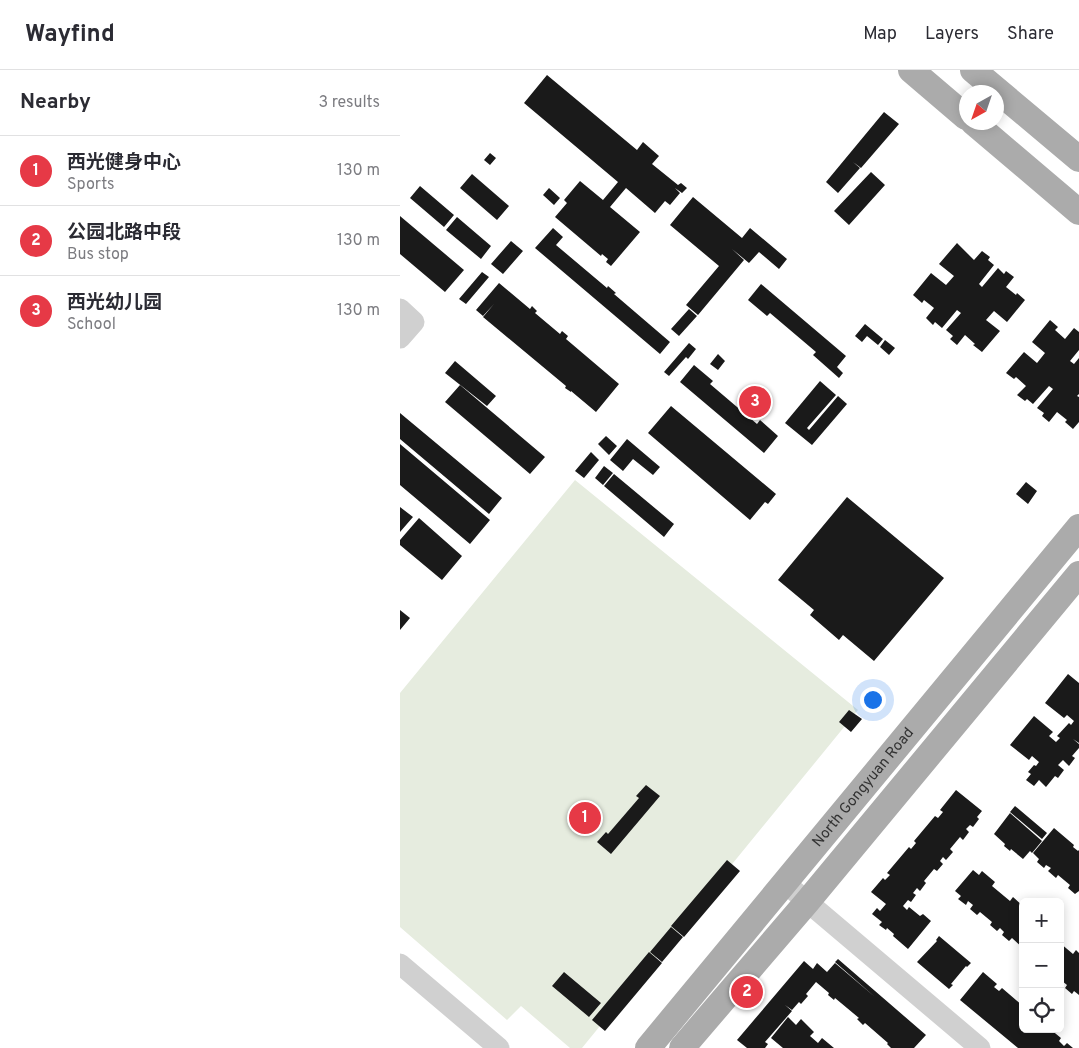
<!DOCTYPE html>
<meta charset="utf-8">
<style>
:root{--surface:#fff;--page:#f7f7f7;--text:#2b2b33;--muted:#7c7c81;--line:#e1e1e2;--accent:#e63946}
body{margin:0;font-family:Overpass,"Noto Sans SC",sans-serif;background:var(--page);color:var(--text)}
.controls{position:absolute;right:15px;bottom:15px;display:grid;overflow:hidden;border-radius:8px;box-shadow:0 2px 12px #0003}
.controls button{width:45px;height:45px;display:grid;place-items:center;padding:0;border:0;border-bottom:1px solid var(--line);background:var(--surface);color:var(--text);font:25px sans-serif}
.compass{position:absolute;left:559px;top:15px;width:45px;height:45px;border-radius:50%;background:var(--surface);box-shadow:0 2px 12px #0003;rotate:220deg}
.you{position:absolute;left:472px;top:629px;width:18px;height:18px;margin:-12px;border:4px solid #fff;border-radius:50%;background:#1a73e8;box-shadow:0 0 0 8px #1a73e833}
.badge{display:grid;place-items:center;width:32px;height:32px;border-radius:50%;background:var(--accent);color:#fff;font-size:16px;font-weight:700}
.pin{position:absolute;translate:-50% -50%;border:2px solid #fff;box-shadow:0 1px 5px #0006}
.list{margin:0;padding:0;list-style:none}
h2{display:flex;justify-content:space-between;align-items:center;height:65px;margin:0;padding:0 20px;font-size:21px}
h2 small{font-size:16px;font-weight:400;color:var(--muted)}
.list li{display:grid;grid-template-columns:32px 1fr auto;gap:15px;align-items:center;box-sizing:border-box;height:70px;padding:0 20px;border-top:1px solid var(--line)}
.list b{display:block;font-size:19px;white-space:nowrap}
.list p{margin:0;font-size:16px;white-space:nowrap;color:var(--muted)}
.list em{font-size:16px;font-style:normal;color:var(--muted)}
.icon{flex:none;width:28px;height:28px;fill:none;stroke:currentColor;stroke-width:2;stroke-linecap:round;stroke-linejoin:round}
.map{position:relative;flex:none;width:679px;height:978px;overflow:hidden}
header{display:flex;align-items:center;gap:30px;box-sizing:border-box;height:70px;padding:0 25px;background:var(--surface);border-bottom:1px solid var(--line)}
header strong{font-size:24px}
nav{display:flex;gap:28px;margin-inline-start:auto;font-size:18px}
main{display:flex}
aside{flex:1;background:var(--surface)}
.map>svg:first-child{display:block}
</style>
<header>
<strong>Wayfind</strong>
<nav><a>Map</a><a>Layers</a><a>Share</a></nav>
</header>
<main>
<aside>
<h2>Nearby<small>3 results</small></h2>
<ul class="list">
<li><span class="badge">1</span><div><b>西光健身中心</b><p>Sports</p></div><em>130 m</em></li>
<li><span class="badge">2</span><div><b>公园北路中段</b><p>Bus stop</p></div><em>130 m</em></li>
<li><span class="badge">3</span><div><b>西光幼儿园</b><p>School</p></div><em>130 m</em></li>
</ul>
</aside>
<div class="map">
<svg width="679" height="978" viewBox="0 0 679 978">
<rect width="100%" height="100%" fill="#fff"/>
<path fill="#e6ecdf" d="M175 410 458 640 182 978H170L121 936 107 950 0 857V623Z"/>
<path fill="#1a1a1a" d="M147 5 237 80 243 72 259 86 252 94 278 115 281 113 287 118 282 123 275 118 280 123 270 135 265 131 255 143 226 118 210 137 240 162 211 196 206 192 208 189 202 184 201 186 155 147 167 133 164 130 180 111 203 130 218 112 124 33Z
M484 42 499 54 461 98 453 92 460 98 438 123 426 112Z
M90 83 96 88 90 95 84 90Z
M471 102 485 115 449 155 434 141Z
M72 104 109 136 97 150 60 118Z
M20 116 54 145 44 157 10 128Z
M149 118 160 128 154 135 143 125Z
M293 127 342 168 350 158 387 189 379 199 359 182 349 193 332 179 344 190 298 245 286 235 319 196 270 155Z
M0 146 64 200 45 222 0 184Z
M57 147 91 176 81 189 46 160Z
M153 158 163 167 156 175 207 218 208 216 216 223 214 224 270 272 260 284 135 178Z
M111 171 123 181 103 204 91 194Z
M557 173 574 190 582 181 590 187 588 190 594 195 579 214 582 217 598 198 604 204 606 201 614 207 606 217 616 225 617 223 625 230 607 252 594 241 586 250 600 261 582 282 573 275 575 274 565 265 557 275 550 269 553 266 546 260 561 243 557 240 542 258 535 252 533 255 526 248 534 238 524 230 522 233 513 225 531 203 546 215 554 206 539 194Z
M82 202 89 207 66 234 59 229Z
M99 213 130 239 132 236 137 241 135 243 160 264 162 261 168 266 166 269 219 314 196 342 171 321V322L165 318 166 316 83 247 94 234 83 246 76 240Z
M361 214 446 286 437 297 443 303 439 308 413 285 416 282 370 243 367 246 348 230Z
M289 239 297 246 279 266 271 259Z
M650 250 658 257 655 260 665 269 674 258 679 262V280L670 291 674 294 679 288V324L677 326 679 327V352L673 359 665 352 667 350 657 342 649 352 642 346 644 343 637 338 653 319 649 316 633 334 627 329 625 331 617 325 626 316 616 307 614 309 606 303 624 282 637 293 645 283 632 272Z
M465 254 483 269 478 275 467 266 462 272 455 266Z
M485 270 495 278 489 285 480 277Z
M289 273 296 279 288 289 286 287 269 306 264 302Z
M318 284 325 291 318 300 310 294Z
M55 291 96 326 87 336 45 303Z
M294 295 313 311 310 314 357 354 360 350 378 366 364 383 280 312Z
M420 311 436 325 407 358 409 360 438 326 447 334 412 375 385 353Z
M60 315 145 387 130 404 45 332Z
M271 336 376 424 368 434 365 432 350 450 248 363Z
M0 343 102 428 89 444 0 369Z
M206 366 217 376 209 385 198 374Z
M227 369 260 397 253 405 233 389 223 401 210 390Z
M0 374 90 450 70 474 0 415Z
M191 382 199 390 184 408 175 401Z
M204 396 213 403 203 415 195 408Z
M214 404 274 454 264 467 204 416Z
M626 412 637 421 628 434 616 424Z
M447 427 544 508 474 591 443 565 439 570 410 545 414 540 378 510Z
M0 437 13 447 0 462Z
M19 448 62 486 42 510 0 475V470Z
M0 540 10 548 0 560Z
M668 604 679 613V673L673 669 679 674V678L672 686 675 688 669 696 663 690 658 695 664 700 658 708 655 706 646 717 639 710 634 716 626 710 631 704 628 702 634 695 636 696 639 692 632 686 629 690 610 675 634 646 653 662 649 666 656 672 660 668 657 666 669 653 671 655 674 651 667 645 664 648 645 633Z
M449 640 462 649 451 662 439 652Z
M246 715 260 726 211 784 197 772 206 762 208 764 239 728 236 726Z
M556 720 582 741 577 747 579 749 573 757 570 755 566 759 569 762 563 770 560 767 550 779 553 782 546 790 543 787 540 791 543 794 537 801 534 799 524 811 526 813 520 821 517 818 513 823 516 825 511 832 508 830 503 836 507 840 509 837 520 846 523 844 531 851 508 879 493 866 494 864 487 858 486 860 479 855 482 852 472 844 477 838 480 841 486 834 471 822 483 808 485 810 490 805 487 803 509 777 511 779 516 773 514 771 535 746 538 748 543 742 540 740Z
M615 736 647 763 642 769 610 742Z
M610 743 642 771 632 783 630 781 623 789 611 779 610 781 604 776 605 774 594 764Z
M654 758 674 775 673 777 678 781 679 780V821L675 824 668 818 670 815 658 805 656 808 648 801 651 798 646 795 644 798 637 792 639 789 633 783Z
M327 790 340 801 284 867 271 856Z
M573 800 579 805 582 801 595 812 592 816 610 831 613 827 623 836V878L612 868 609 871 602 865 604 862 600 858 597 861 590 855 592 852 580 842 577 845 570 839 573 835 568 831 566 835 558 829 561 826 555 821Z
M271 857 283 867 262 892 250 882Z
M539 866 571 893 567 897 566 896 551 914 553 915 549 919 517 892 537 871 536 870Z
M660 873 673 884 676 880 679 883V925L674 921 672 924 665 918 667 915 662 911 660 913Z
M249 882 262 893 205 961 192 950Z
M438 889 526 965 514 978H491L487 974 488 973 465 953 463 955 457 949 459 948 435 928 434 930 428 925 429 923 416 912 406 924 408 926 401 934 399 932 392 940 385 935 392 941 365 972 368 974 365 978H347L337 970 404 891 413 899 417 893 427 902 435 893 475 927 435 892Z
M164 902 201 933 189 947 152 916Z
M583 902 597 914 594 917 599 921 602 918 623 936V959H650L661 968 659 971 664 976 667 973 673 978H618L560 930Z
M388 947 396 955 401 949 414 962 410 966 418 973 422 968 434 978H383L371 968Z"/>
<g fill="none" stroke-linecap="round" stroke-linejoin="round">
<path stroke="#d0d0d0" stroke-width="21" d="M0 239 14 252 0 268
M385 813 580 978
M0 894 99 978"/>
<g stroke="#ababab" stroke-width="26">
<path d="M511 0 566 47"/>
<path d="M573 0 679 89"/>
<path d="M573 52 679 142"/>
<path id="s1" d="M248 978 679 457"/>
<path d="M282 978 407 832 679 504"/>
</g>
</g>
<g text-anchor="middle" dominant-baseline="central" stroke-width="5" stroke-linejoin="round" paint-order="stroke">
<g font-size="15" fill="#333" stroke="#fff">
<text stroke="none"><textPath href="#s1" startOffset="338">North Gongyuan Road</textPath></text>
</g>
</g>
</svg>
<div class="controls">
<button>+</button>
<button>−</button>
<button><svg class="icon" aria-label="locate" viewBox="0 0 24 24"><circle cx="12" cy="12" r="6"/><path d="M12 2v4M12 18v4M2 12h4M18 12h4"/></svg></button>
</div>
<svg class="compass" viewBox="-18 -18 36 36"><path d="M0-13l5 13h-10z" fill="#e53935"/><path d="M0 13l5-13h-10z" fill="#7c7c81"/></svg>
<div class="you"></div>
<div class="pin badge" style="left:185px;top:748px">1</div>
<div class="pin badge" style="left:347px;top:922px">2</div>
<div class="pin badge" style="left:355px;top:332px">3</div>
</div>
</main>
